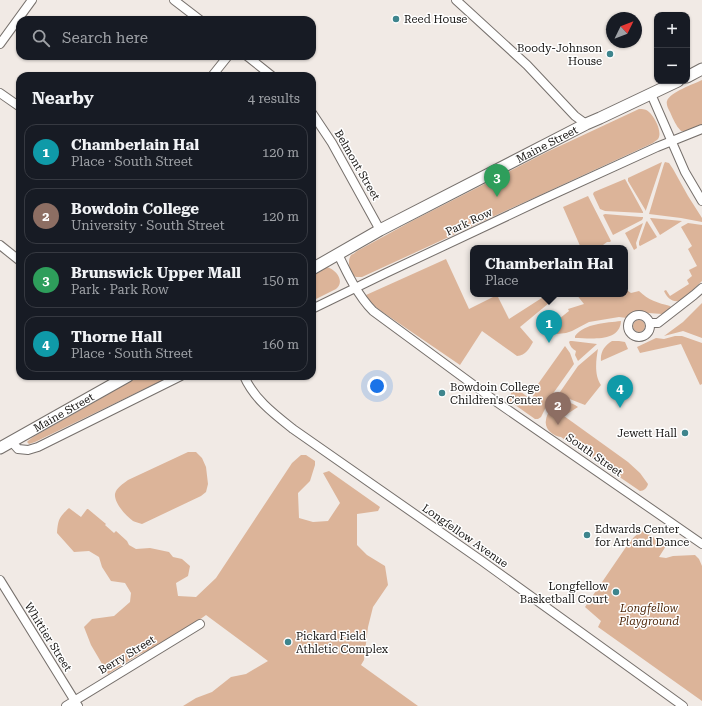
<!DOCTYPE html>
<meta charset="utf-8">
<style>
:root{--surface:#171b24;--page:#20242c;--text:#f1f3f6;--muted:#9ea1a6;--line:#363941;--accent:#2563eb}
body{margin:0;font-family:"Roboto Serif",serif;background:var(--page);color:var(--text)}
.controls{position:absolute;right:12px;top:12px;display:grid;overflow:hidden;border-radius:8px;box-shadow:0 1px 3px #0004}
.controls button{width:36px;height:36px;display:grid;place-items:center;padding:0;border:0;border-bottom:1px solid var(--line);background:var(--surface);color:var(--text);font:20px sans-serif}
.compass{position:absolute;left:606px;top:12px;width:36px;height:36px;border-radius:50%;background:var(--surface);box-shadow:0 1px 3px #0004;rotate:47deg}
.you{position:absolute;left:377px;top:386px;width:14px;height:14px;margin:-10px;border:3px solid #fff;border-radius:50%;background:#1a73e8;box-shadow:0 0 0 6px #1a73e833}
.badge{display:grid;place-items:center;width:26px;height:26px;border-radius:50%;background:var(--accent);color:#fff;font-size:13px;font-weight:700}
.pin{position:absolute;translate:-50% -33px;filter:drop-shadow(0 1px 2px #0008)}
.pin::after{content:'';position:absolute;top:21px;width:14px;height:12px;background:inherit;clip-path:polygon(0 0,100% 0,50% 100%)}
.popup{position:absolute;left:470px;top:245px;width:158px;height:52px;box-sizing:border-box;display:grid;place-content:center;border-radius:8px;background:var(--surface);filter:drop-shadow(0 1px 3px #0005);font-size:13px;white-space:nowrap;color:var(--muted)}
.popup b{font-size:15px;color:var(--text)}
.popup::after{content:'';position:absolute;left:50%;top:100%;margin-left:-8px;border:8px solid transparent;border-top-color:var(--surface)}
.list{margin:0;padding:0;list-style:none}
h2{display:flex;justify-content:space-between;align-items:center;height:52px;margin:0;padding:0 16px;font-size:17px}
h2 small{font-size:13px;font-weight:400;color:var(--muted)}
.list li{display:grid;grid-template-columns:26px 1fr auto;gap:12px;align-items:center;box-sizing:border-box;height:56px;margin:0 8px 8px;padding:0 8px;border:1px solid var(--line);border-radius:12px}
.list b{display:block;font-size:15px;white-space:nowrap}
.list p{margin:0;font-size:13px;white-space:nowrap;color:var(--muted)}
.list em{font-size:13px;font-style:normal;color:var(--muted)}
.icon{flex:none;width:22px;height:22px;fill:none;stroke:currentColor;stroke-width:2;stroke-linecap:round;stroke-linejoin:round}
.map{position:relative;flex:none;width:702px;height:706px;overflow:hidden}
.search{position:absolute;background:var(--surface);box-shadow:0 1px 3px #0004;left:16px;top:16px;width:300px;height:44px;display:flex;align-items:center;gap:10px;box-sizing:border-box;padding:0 14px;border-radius:12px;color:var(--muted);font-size:15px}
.panel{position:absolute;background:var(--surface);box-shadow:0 1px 3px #0004;left:16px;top:72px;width:300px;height:308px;border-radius:12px}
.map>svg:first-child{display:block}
</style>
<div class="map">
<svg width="702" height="706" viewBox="0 0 702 706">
<rect width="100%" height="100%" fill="#f1eae5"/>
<path fill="#dcb499" d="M702 80V125L686 131H681C676 126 673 119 670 112 668 109 666 104 667 101 670 92 694 84 702 80Z
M639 109C643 109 646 109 649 112 654 116 663 132 658 139 657 140 654 142 653 143L362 277C360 277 357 277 356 277 349 273 347 261 351 255 353 254 355 253 357 251L412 221 547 152Z
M662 162 646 210V211L628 181V178Z
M665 162 669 163 673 169 688 196 702 218V222L681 218 649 214 664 164Z
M625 179 643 212V213L605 211 600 209 593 194 594 192Z
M588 196 611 241 610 242H607L603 245 605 248H581L563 207Z
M605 214 641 217H643V218L642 220 613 235 603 215Z
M650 218H651L682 221 660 235Z
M647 221 657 237 640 246 639 245V242L646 222Z
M643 223 636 243 637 248 634 250 625 233Z
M688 223 702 225V281L684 299C675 304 668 300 664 291L666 290 670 296 689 284 687 280 692 276 689 270 697 266 688 249 692 246 681 227Z
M446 259 469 309 497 295 509 319 548 294H560L520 327 533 342C529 349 526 355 517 356L482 331 460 365 381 311C375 306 369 302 366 295Z
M327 267C337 270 345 282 336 289L312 301V276Z
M625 286 628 291 631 293 639 291C648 300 658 303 670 306L672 308 666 313 662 314 635 312 632 313 627 318 619 317 589 322 572 331 566 333 557 334 550 326 569 311 568 309 584 304 576 294H625Z
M702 303V338L683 331 664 336 683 322Z
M633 326a6 6 0 1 1 12 0a6 6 0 1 1-12 0Z
M621 321C620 343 589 338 575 338V336C585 323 606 323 621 321Z
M675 336H682L702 343V384L700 385 681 344 640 353 637 347 656 338 664 339Z
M570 341H572L597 344 578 361 575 355 576 351C572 349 570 346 569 342Z
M612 341H619L625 342 628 349 601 361C600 352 605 345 612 341Z
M565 346 570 353 574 364 552 395 541 417 538 419H535L508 400 514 387 532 400 536 384H538Z
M598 349C596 360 594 375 601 385L585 405 567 398H558V395L578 366Z
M140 376H171L35 442 29 444 27 442 28 441 33 437Z
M557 401C566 401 571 402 578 407L564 416 628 462 640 473 648 484C647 488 644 491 640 491L561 437C553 436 544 429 546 420 546 417 548 414 549 411 551 406 553 404 557 401Z
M188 452H196L202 458 206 467 208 484 206 492 201 496 142 524C139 523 135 522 133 521 126 516 114 503 115 494 116 488 123 484 128 480Z
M301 455H306L315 461V465L310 481 298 493 299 518 313 522 328 521 340 503 323 473 329 471 380 507 378 511 357 514V545L367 555 385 566 388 585 373 607 368 627 364 660 361 665 418 706H183L196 698 212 692 231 677 246 674 268 661 206 615 166 644 140 654 108 674 91 645 84 627 92 619 114 616 130 602 131 593 125 583 111 581 102 567 99 557 89 551 74 552 57 533C58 520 59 517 69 508L81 517 87 509H88L106 524 105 525 114 533 116 531 127 541 129 545 136 549 150 548 169 552 173 557 182 559 190 566 188 576 176 583 178 596 196 597 216 578 292 463Z
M641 531 647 533 666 546 659 557 666 558 673 556 695 555 699 559 702 566V701L598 627 601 621 585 607 626 547 634 537Z"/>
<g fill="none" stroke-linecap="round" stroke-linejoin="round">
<g stroke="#76706c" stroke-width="10">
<path id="street" d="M174 0 200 20
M456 0 527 65 575 116 586 124
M0 44 32 0
M247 56 272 76
M212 76 228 56
M0 93 20 107
M651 94 685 172 702 201
M312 113 332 143 380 230
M0 245 20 261
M338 254C347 273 358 296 373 311L498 403 702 544
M312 309 386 273 541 200 657 147 702 129
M628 326a11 11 0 1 1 22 0a11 11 0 1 1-22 0Z
M651 323H658L694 295 702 288
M244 376C254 399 274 414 293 429L482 561 683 706
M11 441 18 449 28 450 38 447 181 376
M0 580 78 706
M66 706 200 624"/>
</g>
<g stroke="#76706c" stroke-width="13">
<g id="secondary">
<path d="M687 77 702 69"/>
<path id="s1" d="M312 269 380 230 586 124 600 118 678 81"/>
<path id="s2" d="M0 448 128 376"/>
</g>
</g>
<use href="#street" stroke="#fff" stroke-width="8"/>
<use href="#secondary" stroke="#fff" stroke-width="11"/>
</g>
<g fill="#3e858d" stroke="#fff" stroke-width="1.5">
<circle cx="396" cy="19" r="4"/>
<circle cx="610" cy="54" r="4"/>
<circle cx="442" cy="393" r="4"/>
<circle cx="685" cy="433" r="4"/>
<circle cx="587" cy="535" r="4"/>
<circle cx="616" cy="592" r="4"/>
<circle cx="288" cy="642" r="4"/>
</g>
<g text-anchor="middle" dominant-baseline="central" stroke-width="3" stroke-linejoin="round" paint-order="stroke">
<g font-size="11" fill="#181614" stroke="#fff" text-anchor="start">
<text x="404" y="19">Reed House</text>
<text x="602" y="48" text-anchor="end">Boody-Johnson<tspan x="602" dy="13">House</tspan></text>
<text x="450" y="387">Bowdoin College<tspan x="450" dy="13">Children's Center</tspan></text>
<text x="677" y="433" text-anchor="end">Jewett Hall</text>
<text x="595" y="529">Edwards Center<tspan x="595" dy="13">for Art and Dance</tspan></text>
<text x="608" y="586" text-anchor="end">Longfellow<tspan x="608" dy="13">Basketball Court</tspan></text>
<text x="296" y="636">Pickard Field<tspan x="296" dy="13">Athletic Complex</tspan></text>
</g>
<g font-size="11" fill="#181614" stroke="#fff">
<text stroke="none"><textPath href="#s1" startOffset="266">Maine Street</textPath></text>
<text transform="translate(357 165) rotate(60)">Belmont Street</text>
<text transform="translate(469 222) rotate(-25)">Park Row</text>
<text stroke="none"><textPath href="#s2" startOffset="73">Maine Street</textPath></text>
<text transform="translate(594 455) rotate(35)">South Street</text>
<text transform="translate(465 536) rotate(35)">Longfellow Avenue</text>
<text transform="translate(48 637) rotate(58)">Whittier Street</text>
<text transform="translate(127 655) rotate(-31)">Berry Street</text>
</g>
<g font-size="11" font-style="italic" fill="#4f290c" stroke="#fff">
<text x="649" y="608">Longfellow<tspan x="649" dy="13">Playground</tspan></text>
</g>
</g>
</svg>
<div class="controls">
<button>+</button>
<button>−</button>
</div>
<svg class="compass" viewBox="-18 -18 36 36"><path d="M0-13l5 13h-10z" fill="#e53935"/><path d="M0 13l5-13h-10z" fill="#9ea1a6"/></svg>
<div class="you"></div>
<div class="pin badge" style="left:549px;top:343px;background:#0f9aa8">1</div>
<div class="popup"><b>Chamberlain Hal</b>Place</div>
<div class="pin badge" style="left:558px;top:425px;background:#8d6e63">2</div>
<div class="pin badge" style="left:497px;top:197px;background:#2e9e5b">3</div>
<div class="pin badge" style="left:620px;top:408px;background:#0f9aa8">4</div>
<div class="search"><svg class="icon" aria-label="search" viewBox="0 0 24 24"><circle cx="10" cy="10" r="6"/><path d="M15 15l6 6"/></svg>Search here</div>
<section class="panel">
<h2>Nearby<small>4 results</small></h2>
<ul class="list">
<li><span class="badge" style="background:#0f9aa8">1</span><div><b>Chamberlain Hal</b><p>Place · South Street</p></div><em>120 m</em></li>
<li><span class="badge" style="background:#8d6e63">2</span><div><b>Bowdoin College</b><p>University · South Street</p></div><em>120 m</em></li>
<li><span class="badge" style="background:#2e9e5b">3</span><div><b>Brunswick Upper Mall</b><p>Park · Park Row</p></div><em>150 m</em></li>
<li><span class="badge" style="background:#0f9aa8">4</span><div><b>Thorne Hall</b><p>Place · South Street</p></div><em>160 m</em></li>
</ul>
</section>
</div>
